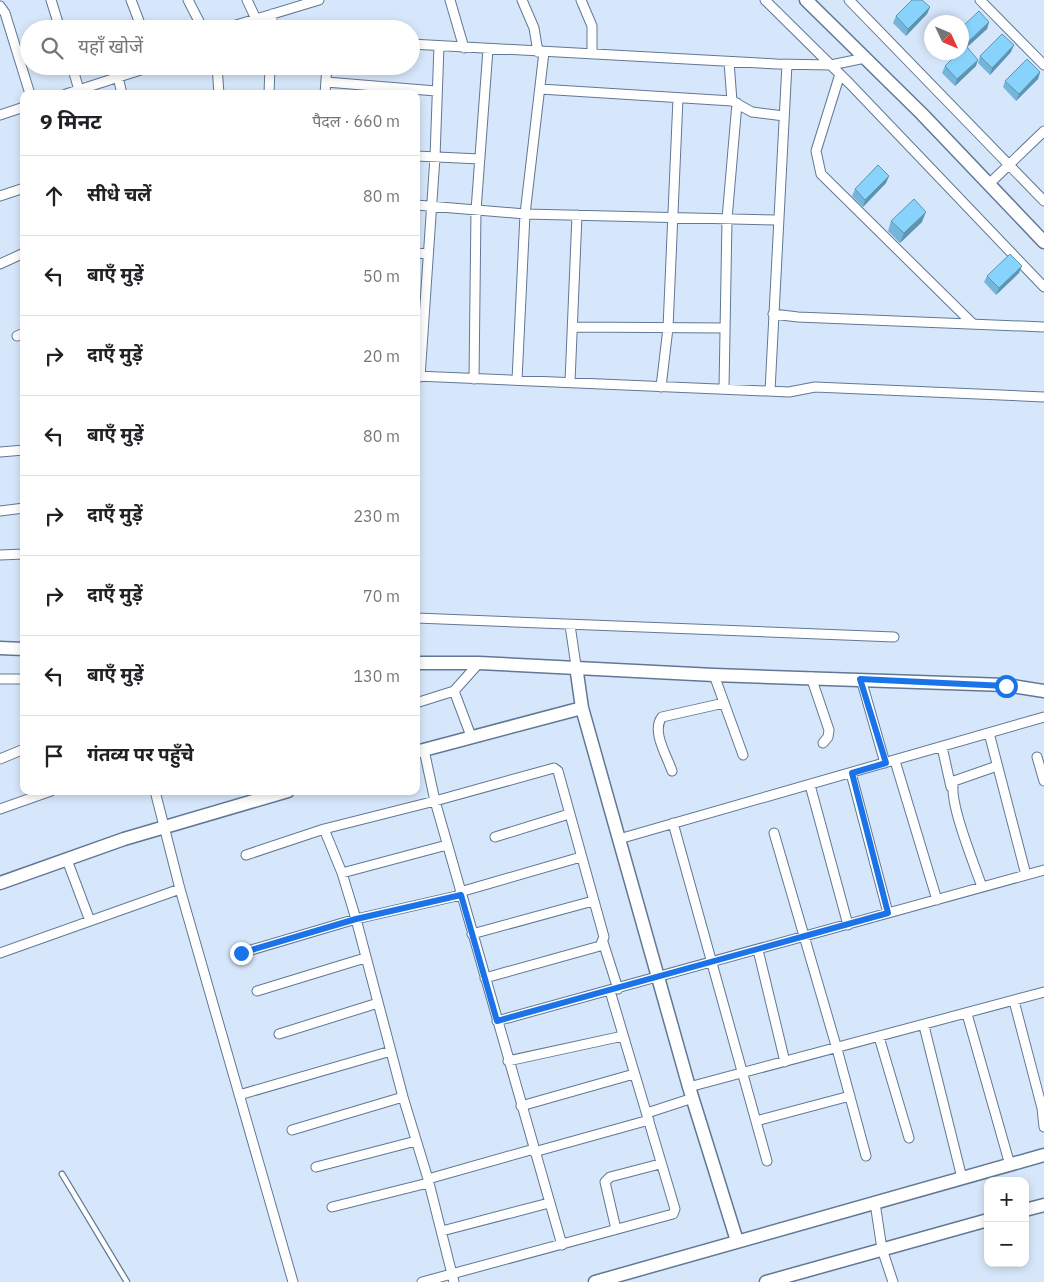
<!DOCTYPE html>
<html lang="hi">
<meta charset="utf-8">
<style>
:root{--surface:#fff;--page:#f2f2f2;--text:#202124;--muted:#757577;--line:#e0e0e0}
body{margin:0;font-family:"IBM Plex Sans","Noto Sans Devanagari",sans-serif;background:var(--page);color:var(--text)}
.controls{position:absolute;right:15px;bottom:15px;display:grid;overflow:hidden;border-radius:10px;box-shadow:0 2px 8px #0003}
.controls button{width:45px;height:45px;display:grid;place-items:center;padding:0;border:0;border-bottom:1px solid var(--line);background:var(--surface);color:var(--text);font:25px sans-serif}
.compass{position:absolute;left:924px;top:15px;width:45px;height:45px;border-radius:50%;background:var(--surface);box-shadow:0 2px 8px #0003;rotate:134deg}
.stop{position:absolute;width:15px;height:15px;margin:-11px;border:4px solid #1a73e8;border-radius:50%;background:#fff}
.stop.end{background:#1a73e8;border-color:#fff;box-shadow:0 1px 5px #0008}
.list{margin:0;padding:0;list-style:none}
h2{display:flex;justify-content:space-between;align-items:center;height:65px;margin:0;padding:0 20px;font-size:21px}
h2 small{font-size:16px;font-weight:400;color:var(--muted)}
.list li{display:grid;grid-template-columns:32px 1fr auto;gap:15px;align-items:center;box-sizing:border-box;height:80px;padding:0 20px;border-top:1px solid var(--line)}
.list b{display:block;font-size:19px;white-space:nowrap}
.list em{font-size:16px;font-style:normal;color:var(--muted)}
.icon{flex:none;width:28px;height:28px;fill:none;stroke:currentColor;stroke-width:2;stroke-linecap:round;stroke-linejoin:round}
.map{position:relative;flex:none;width:1044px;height:1282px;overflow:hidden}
.search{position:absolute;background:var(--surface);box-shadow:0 2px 8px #0003;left:20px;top:20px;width:400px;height:55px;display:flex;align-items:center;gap:12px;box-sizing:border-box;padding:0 18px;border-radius:28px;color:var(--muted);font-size:19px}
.panel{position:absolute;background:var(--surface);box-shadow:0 2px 8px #0003;left:20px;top:90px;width:400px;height:705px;border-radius:10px}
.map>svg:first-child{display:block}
</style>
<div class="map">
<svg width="1044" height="1282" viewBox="0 0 1044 1282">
<rect width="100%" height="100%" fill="#d7e7fb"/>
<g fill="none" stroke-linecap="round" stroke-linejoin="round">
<g stroke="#607895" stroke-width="7">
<path id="lane" d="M62 1174 127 1282"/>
</g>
<g stroke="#607895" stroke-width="11">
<path id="street" d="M51 0 60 29
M131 0 142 29
M188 0 203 29
M247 0 256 19
M450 0 464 48
M522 0 534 28 538 52
M581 0 592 26V54
M765 0 850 84 1044 287
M849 0 1044 201
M980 0 1044 65
M0 6 5 13 30 94
M272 14V29
M223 29 319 0
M411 44 777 64 831 65 865 58
M729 62 732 101
M72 66 79 90
M217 66 219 94
M840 74 816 151 821 174 973 324
M118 77 122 94
M326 82 436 91
M540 89 732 101 752 112 784 116
M66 94 153 66
M269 94 270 66
M325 94 327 66
M0 115 24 107
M416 156 480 159
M989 184 1044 131
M0 196 24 188
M416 205 525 214 777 220
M416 253 428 254
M0 264 24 253
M773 314 798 317 1044 327
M573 327 725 328
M17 336 24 333
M416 376 789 392 815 387 1044 397
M420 377 435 157 439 46
M474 379 476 210 488 49
M517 380 525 214 544 52
M570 382 577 215
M661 387 668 328 678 98
M724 389 727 219 737 103
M770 391 787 64
M0 452 24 450
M0 511 24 508
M0 555 24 554
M416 618 894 637
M570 625 576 666
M714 675 743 755
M811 677 829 730 828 737 823 743
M0 679H24
M861 679 885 763
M454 691 471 736
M416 703 454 691 479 663
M989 733 1026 875
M942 747 951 787
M424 750 435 801 562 1245
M1037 757 1044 781
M0 759 24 749
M895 761 937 900
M672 771C667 756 651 731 662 717L724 703
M851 773 888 913
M810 785 848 925
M155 791 180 889 293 1282
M0 809 51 791
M673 823 767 1161
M324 829 342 873 356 919 403 1097 428 1179 454 1282
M774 833 837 1049 866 1156
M495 837 569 814
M619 839 1044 717
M246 855 324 829 435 801 554 768 558 771 604 937 600 946 485 978
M67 860 90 921
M342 873 447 845
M982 887C975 866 947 799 954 781L997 766
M460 892 581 857
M472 934 593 901
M603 942 618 989
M758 950 785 1062
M0 953 180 889
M241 953 356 919 461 895
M257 991 365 958
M1014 1001 1042 1108 1044 1127
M967 1014 1010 1165
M497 1021 1044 870
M924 1026 962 1178
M279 1034 378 1003
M879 1037 909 1138
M508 1061 623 1036
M689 1087 1044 992
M239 1095 391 1051
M521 1106 634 1074
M647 1113 693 1098
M756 1121 850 1096
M292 1130 403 1097
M534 1152 649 1120
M316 1167 416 1141
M428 1179 534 1149
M875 1203 882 1249 893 1282
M332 1207 428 1183
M616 1229 605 1182 610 1177 660 1164
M442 1231 549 1203
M422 1282 673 1214 675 1209 610 991"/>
</g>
<g stroke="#607895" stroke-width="15">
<path id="secondary" d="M806 0 922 114 1044 242
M0 648 24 649
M416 663H479L714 675 1006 685 1044 691
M576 666 582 708 689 1087 737 1241
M416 752 582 708
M0 883 124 839 288 791
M1025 1210 1044 1205
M595 1282 1044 1155
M766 1282 988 1220"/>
</g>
<use href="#lane" stroke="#fff" stroke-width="4.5"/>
<use href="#street" stroke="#fff" stroke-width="9"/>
<use href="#secondary" stroke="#fff" stroke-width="12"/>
</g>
<path fill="#75b5d9" d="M930 7 927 14 906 36 893 23 896 16Z
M989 22 987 29 967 47 976 66 955 86 942 73 945 66 963 49 962 47V27Z
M1011 52 990 75 978 63 980 56Z
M1040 72 1038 79 1016 101 1003 87 1005 81Z
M889 176 886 183 863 207 852 196 855 189Z
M891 221 922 222 900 243 888 231Z
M1019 273 996 295 984 282 987 276Z"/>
<path fill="#5f94b0" d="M930 7 927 14 906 36 908 29Z
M989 22 987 29 964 50 967 43Z
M1014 45 1011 52 990 75 992 68Z
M978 60 976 66 955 86 957 79Z
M1040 72 1038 79 1016 101 1019 94Z
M889 176 886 183 863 207 865 200Z
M926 212 922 222 900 243 904 233Z
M1022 266 1019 273 996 295 999 288Z"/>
<path fill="#88d3fc" stroke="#5f94b0" d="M912 0H922L930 7 908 29 896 16Z
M979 11 989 22 967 43 962 37V27Z
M1002 34 1014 45 992 68 980 56Z
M966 46 978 60 957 79 945 66 959 52H962V50Z
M1027 59 1040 72 1019 94 1005 81Z
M878 165 889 176 865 200 855 189Z
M914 199 926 212 904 233 891 221Z
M1010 254 1022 266 999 288 987 276Z"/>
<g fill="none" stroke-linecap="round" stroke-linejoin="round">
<path stroke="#1a73e8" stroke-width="6" d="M241 953 356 919 461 895 497 1021 888 913 852 773 886 763 860 679 1006 686"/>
</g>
</svg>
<div class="controls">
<button>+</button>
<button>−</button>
</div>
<svg class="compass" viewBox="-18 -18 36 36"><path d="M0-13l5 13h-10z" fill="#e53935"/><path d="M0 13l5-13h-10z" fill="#757577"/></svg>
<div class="stop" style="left:1006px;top:686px"></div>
<div class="stop end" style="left:241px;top:953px"></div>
<div class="search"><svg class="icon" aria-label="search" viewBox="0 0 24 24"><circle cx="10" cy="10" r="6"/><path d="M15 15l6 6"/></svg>यहाँ खोजें</div>
<section class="panel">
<h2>9 मिनट<small>पैदल · 660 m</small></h2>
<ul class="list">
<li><svg class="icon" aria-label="ahead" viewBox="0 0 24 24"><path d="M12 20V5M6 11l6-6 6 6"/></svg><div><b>सीधे चलें</b></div><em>80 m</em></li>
<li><svg class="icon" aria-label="left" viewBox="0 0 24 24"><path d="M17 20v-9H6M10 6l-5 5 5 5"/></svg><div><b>बाएँ मुड़ें</b></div><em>50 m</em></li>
<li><svg class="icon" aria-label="right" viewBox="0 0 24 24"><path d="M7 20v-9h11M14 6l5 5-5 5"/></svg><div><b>दाएँ मुड़ें</b></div><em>20 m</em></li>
<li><svg class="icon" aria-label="left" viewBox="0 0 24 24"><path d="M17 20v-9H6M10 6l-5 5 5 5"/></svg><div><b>बाएँ मुड़ें</b></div><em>80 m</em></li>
<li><svg class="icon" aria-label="right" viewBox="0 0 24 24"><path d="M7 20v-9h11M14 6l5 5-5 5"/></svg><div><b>दाएँ मुड़ें</b></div><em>230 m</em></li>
<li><svg class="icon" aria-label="right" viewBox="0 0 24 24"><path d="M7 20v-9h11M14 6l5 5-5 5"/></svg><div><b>दाएँ मुड़ें</b></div><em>70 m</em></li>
<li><svg class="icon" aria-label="left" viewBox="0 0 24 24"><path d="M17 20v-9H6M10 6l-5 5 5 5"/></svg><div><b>बाएँ मुड़ें</b></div><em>130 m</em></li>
<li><svg class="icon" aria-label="arrive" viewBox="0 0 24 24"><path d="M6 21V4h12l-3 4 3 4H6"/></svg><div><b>गंतव्य पर पहुँचे</b></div></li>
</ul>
</section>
</div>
